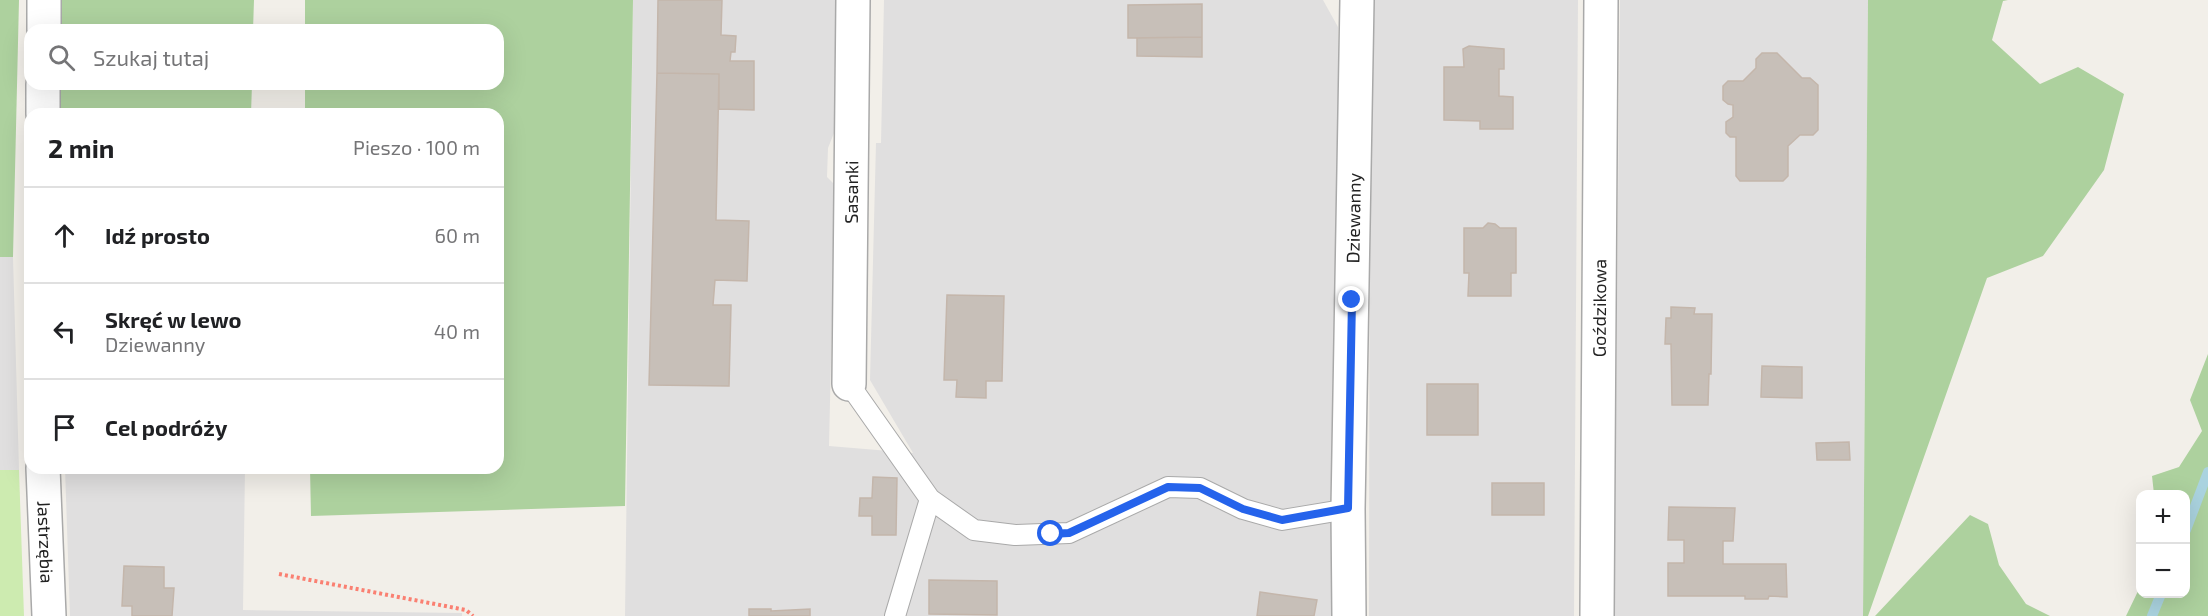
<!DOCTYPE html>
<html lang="pl">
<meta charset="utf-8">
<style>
:root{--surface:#fff;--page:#f6f6f6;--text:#202124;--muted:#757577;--line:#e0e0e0}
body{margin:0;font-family:"Exo 2",sans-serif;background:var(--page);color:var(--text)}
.controls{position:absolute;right:18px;bottom:18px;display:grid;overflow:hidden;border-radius:12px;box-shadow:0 6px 24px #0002}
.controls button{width:54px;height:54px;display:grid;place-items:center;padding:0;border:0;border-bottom:2px solid var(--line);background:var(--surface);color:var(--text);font:30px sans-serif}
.stop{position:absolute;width:18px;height:18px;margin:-14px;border:4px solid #2563eb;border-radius:50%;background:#fff}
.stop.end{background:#2563eb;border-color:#fff;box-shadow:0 2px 6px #0008}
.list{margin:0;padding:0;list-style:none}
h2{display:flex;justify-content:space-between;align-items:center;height:78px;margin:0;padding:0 24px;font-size:26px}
h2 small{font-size:20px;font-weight:400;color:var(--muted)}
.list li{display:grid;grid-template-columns:39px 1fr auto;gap:18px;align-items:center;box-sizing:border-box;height:96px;padding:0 24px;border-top:2px solid var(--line)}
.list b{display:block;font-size:22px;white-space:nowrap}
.list p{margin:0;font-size:20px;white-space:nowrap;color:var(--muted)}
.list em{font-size:20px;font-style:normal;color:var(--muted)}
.icon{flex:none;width:33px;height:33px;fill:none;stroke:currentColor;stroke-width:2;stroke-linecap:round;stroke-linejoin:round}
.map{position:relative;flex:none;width:2208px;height:616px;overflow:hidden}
.search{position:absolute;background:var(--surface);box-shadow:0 6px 24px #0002;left:24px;top:24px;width:480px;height:66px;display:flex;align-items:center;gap:15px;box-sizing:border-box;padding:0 21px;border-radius:18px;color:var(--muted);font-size:22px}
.panel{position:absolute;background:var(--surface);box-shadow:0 6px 24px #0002;left:24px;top:108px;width:480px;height:366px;border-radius:18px}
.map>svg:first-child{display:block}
</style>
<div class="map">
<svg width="2208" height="616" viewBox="0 0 2208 616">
<rect width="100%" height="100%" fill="#f2efe9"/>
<path fill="#e0dfdf" d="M633 0H844L836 128 828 148 827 177 835 185 829 446 913 453 870 380 876 143H881L884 0H1323L1338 27 1339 62 1337 616H625Z
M1370 0H1578L1574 616H1369Z
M1620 0H1868L1863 616H1614Z
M0 257H13L19 470H0Z
M65 468H245L243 610 462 613V616H70Z"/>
<path fill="#cdebb0" d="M0 470H19L24 616H0Z"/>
<path fill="#add19e" d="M0 0H19L13 257H0Z
M59 0H254L253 30H58Z
M305 0H633L625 506 311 516 310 468H498V114H305V84H498V30H305Z
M1868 0H2008L2003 1 1992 40 2040 84 2078 67 2124 94 2104 170 2043 256 1987 278 1868 616H1863Z
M57 84H252L251 114H57Z
M2208 354V616H2126L2140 587V594H2186V494H2154L2152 476 2179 467 2202 431 2190 400Z
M1970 515 1988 524 1999 565 2026 604 2050 616H1875Z"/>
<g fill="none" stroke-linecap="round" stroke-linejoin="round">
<path stroke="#aad3df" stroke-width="10" d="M2186 530 2208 472
M2152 616 2161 594"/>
</g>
<path fill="#c7bfb8" stroke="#c4b6ab" stroke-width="1.5" d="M658 0H722L721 35 736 36 735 52H731L730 61H754V110L719 109V74L657 73Z
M1202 4V37L1128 38V5Z
M1202 37V57L1137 56V38Z
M1469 46 1504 49V69H1499V96L1513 97V129H1480V121L1444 120V67H1464L1463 49Z
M1762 53H1777L1802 78H1810L1818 85V130L1813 135H1800L1788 146V176L1783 181H1740L1736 176V137H1730L1726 133V122L1733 117V105L1728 104 1723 100V86L1728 81H1743L1756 68V59Z
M657 73 719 74 716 220 749 221 747 281 715 280 713 305H731L729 386 649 385Z
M1488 223 1495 224 1500 228H1516V273H1511V296H1468L1469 273H1464V228H1483Z
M947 295 1004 296 1002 381H986V398L956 397 957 380H944Z
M1671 307 1695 308 1694 314H1712L1711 374H1709L1708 405H1672L1671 344H1665L1666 318H1671Z
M1762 366 1802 367V398L1761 397Z
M1427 384H1478V435H1427Z
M1849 442 1850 460H1817L1816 443Z
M873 477 897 478 896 535H872V516H859L860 498H872Z
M1492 483H1544V515H1492Z
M1669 507 1735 508 1733 541H1723V564H1786L1787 597 1769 596 1768 599H1745V596H1668V563H1684V540H1668Z
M124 566 164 567V588H174L172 616H132V606H122Z
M929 580 997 581V615L929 614Z
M1260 592 1317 600 1314 616H1257Z
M749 609H771V611L810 609V616H749Z"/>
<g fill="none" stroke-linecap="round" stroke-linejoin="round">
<g stroke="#a9a9a9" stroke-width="22">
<path id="service" d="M849 384 930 499 974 530 1015 535 1069 533 1168 487 1200 488 1243 509 1282 520 1348 509
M895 616 930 499"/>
</g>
<g stroke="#a9a9a9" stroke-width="36">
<g id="minor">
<path d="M44 30V0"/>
<path d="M43 114V84"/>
<path id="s1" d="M849 384 853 0"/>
<path id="s2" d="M43 468 49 616"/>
<path id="s3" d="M1349 616 1348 509 1357 0"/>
<path id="s4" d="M1597 616 1601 0"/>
</g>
</g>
<path stroke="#fa8072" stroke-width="4" stroke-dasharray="3 3" stroke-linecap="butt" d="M279 574 466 610 473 616"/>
<use href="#service" stroke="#fff" stroke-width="20"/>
<use href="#minor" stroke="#fff" stroke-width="33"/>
</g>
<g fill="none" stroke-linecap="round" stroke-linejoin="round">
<path stroke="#2563eb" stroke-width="8" d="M1051 534 1069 533 1168 487 1200 488 1243 509 1282 520 1348 508 1352 300"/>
</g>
<g text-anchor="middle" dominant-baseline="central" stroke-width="5" stroke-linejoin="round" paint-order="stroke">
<g font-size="18" fill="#222" stroke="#fff">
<text stroke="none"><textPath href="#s1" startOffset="192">Sasanki</textPath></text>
<text stroke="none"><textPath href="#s3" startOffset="398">Dziewanny</textPath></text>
<text stroke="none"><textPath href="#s4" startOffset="308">Goździkowa</textPath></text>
<text stroke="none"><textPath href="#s2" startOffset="74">Jastrzębia</textPath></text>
</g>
</g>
</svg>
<div class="controls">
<button>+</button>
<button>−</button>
</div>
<div class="stop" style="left:1051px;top:534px"></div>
<div class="stop end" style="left:1352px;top:300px"></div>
<div class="search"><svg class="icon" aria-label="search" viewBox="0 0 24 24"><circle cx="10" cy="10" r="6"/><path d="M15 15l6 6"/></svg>Szukaj tutaj</div>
<section class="panel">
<h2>2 min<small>Pieszo · 100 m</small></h2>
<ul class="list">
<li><svg class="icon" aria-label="ahead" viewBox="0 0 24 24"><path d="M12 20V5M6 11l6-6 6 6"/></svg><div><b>Idź prosto</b></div><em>60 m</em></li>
<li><svg class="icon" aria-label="left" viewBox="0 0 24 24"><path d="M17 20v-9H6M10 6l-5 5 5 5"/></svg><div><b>Skręć w lewo</b><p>Dziewanny</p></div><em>40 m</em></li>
<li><svg class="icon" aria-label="arrive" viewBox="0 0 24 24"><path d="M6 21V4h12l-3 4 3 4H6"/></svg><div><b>Cel podróży</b></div></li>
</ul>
</section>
</div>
